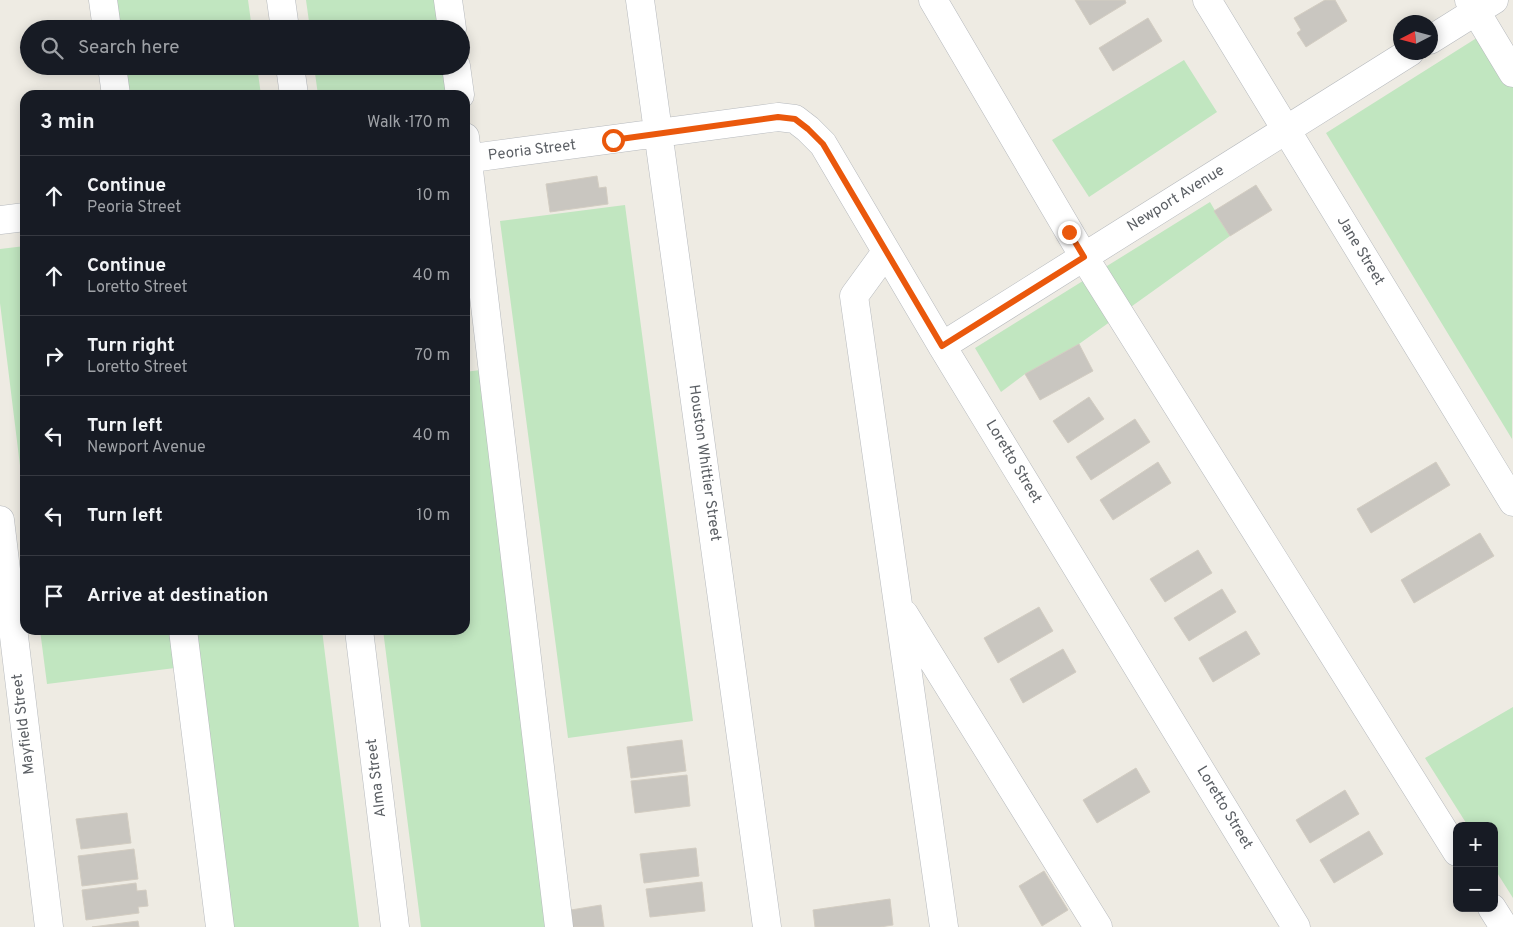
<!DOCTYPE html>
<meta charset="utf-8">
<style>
:root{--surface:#171b24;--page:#20242c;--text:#f1f3f6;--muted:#9ea1a6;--line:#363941}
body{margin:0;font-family:Overpass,sans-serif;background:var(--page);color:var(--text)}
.controls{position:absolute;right:15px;bottom:15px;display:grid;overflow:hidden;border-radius:10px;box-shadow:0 2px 12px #0003}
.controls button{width:45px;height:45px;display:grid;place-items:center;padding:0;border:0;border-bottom:1px solid var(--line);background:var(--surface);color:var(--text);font:25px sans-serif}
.compass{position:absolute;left:1393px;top:15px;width:45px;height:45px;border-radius:50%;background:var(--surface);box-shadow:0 2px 12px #0003;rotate:264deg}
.stop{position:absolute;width:15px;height:15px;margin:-11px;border:4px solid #ea580c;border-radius:50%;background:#fff}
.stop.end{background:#ea580c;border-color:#fff;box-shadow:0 1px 5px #0008}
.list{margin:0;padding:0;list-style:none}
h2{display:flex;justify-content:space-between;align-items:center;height:65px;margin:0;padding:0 20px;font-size:21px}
h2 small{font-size:16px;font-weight:400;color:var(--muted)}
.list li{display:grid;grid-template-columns:32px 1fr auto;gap:15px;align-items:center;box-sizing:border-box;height:80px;padding:0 20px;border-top:1px solid var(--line)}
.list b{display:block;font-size:19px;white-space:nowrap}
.list p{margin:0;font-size:16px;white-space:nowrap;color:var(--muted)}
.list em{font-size:16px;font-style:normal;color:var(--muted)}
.icon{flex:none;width:28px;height:28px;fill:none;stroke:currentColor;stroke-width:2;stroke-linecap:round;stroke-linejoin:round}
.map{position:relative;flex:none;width:1513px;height:927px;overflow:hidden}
.search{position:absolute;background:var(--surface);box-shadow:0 2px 12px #0003;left:20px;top:20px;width:450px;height:55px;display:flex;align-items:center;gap:12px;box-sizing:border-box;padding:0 18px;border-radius:28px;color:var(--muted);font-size:19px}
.panel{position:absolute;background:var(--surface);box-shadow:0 2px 12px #0003;left:20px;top:90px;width:450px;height:545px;border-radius:15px}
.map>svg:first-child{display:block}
</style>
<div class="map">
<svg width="1513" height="927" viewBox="0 0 1513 927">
<rect width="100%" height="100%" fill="#eeebe3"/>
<path fill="#c1e6c0" d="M114 0H248L252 29H118Z
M306 0H435L438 29H310Z
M1483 34 1513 85 1512 439 1326 133Z
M1184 60 1217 112 1089 197 1052 140Z
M123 66H257L261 95H127Z
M314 66H443L447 95H318Z
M1210 202 1230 236 1079 344 1025 374 1001 392 975 348Z
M625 205 693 721 568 738 500 221Z
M25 246V506L0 303V249Z
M480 370 550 927H421L383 630H465V372Z
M40 630H171L175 668 47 684Z
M192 630H322L359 927H228Z
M1513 707V898L1494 868V826H1468L1425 758Z"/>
<path fill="#c9c6c0" stroke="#d3cdc2" d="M1075 0H1125L1126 3 1090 25Z
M1325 0H1335L1347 21 1306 47 1297 33 1301 30 1294 18Z
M1148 18 1162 41 1113 71 1099 48Z
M597 176 599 188 606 187 608 204 550 212 546 184Z
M1256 185 1272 210 1230 236 1214 211Z
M1079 344 1093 371 1040 400 1025 374Z
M1089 397 1104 419 1068 443 1053 421Z
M1135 419 1150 442 1091 480 1076 457Z
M1158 462 1171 483 1113 520 1100 500Z
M1436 462 1450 485 1371 533 1357 509Z
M1480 533 1494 556 1414 603 1401 580Z
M1198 550 1212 573 1165 602 1150 579Z
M1222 589 1236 612 1189 641 1174 618Z
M1039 607 1053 631 998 663 984 638Z
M1246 631 1260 654 1213 682 1199 658Z
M1063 649 1076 672 1023 703 1010 679Z
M682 740 686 771 631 778 627 747Z
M1136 768 1150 792 1097 823 1083 800Z
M687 775 690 806 635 813 631 781Z
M1345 790 1359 814 1310 843 1296 820Z
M127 813 131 843 81 849 76 819Z
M1369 831 1383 854 1334 883 1320 860Z
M696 848 699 876 644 883 640 854Z
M134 849 138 879 82 886 78 856Z
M1044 871 1068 910 1042 926 1019 886Z
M702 882 705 911 650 917 646 889Z
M136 883 137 891 146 890 148 906 138 907 139 913 86 920 82 890Z
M890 899 893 925 880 927H815L813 910Z
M601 905 604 927H573L571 910Z
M138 921 139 927H92Z"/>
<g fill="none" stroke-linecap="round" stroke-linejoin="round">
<g stroke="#b6b9bd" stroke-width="29">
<path id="minor" d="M103 0 107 29
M281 0 285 29
M448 0 452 29
M640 0 767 927
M933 0 1084 257 1457 852
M1207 0 1513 502
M1469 0 1513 73
M1430 40 1494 0
M112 66 116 95
M290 66 294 95
M456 66 460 95
M465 137 559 927
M465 159 778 117 795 119 808 129 823 144 942 346 1296 927
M0 220 25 217
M886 252 854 296 944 927
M942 346 1410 52
M0 520 49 927
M904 614 1098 927
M183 630 220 927
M359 630 395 927
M1492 908 1504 927"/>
</g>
<use href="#minor" stroke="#fff" stroke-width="28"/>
</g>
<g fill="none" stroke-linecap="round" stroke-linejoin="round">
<path stroke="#ea580c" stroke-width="6" d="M613 140 778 117 795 119 808 129 823 144 942 346 1084 257 1069 232"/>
</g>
<g text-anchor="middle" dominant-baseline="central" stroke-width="4.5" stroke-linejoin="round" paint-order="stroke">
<g font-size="15" fill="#5b5f64" stroke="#fff">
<text transform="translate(532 151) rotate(-7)">Peoria Street</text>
<text transform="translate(1176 199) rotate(-32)">Newport Avenue</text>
<text transform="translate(1360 251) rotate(59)">Jane Street</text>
<text transform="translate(1013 462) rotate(59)">Loretto Street</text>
<text transform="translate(704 463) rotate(82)">Houston Whittier Street</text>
<text transform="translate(24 724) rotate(-97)">Mayfield Street</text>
<text transform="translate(377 778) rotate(-97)">Alma Street</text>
<text transform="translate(1224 808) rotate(59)">Loretto Street</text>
</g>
</g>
</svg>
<div class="controls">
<button>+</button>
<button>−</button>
</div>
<svg class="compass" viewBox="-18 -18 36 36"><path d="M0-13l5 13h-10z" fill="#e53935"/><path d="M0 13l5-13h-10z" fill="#9ea1a6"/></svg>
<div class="stop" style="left:613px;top:140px"></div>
<div class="stop end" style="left:1069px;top:232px"></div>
<div class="search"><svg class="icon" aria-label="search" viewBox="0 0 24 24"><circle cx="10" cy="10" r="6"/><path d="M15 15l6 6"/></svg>Search here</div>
<section class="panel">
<h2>3 min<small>Walk · 170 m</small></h2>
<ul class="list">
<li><svg class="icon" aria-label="ahead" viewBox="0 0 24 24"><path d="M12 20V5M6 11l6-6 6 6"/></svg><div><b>Continue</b><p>Peoria Street</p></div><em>10 m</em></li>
<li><svg class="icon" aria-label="ahead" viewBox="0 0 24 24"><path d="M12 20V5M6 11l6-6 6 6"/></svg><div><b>Continue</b><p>Loretto Street</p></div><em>40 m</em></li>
<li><svg class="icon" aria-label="right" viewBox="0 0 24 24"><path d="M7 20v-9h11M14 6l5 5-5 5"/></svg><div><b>Turn right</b><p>Loretto Street</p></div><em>70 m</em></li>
<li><svg class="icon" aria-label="left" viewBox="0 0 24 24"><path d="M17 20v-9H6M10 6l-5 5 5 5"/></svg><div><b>Turn left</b><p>Newport Avenue</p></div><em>40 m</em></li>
<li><svg class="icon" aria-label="left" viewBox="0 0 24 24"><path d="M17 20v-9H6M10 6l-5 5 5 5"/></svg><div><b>Turn left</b></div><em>10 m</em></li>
<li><svg class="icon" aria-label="arrive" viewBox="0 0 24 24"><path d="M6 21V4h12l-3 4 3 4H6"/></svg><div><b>Arrive at destination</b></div></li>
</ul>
</section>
</div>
